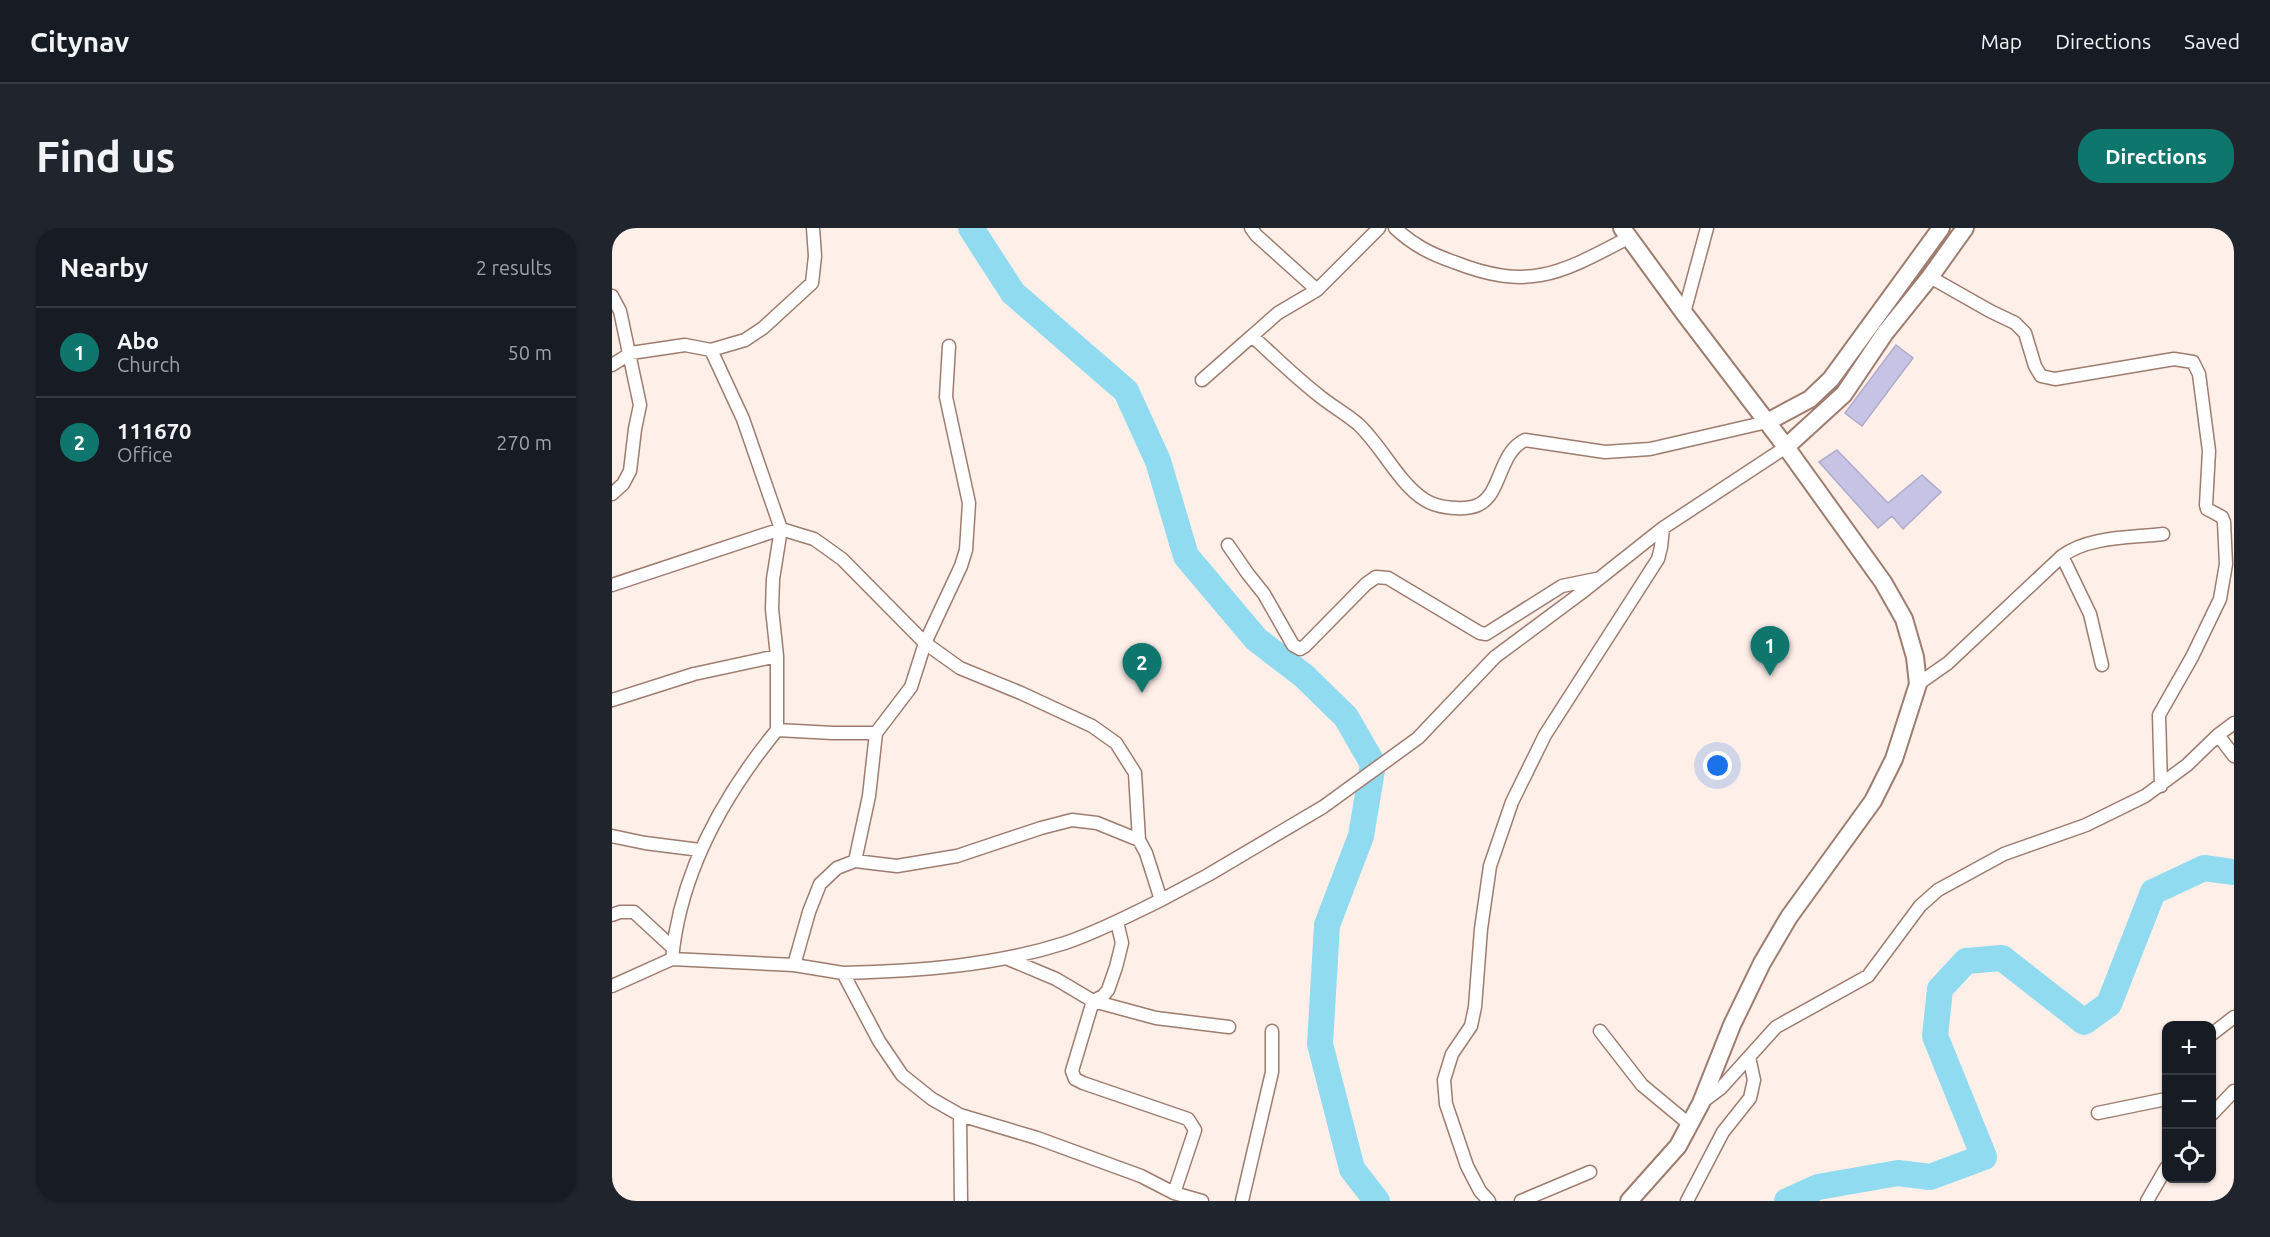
<!DOCTYPE html>
<meta charset="utf-8">
<style>
:root{--surface:#171b24;--page:#20242c;--text:#f1f3f6;--muted:#9ea1a6;--line:#363941;--accent:#0f766e}
body{margin:0;font-family:Ubuntu,sans-serif;background:var(--page);color:var(--text)}
.controls{position:absolute;right:18px;bottom:18px;display:grid;overflow:hidden;border-radius:12px;box-shadow:0 2px 4px #0004}
.controls button{width:54px;height:54px;display:grid;place-items:center;padding:0;border:0;border-bottom:2px solid var(--line);background:var(--surface);color:var(--text);font:30px sans-serif}
.you{position:absolute;left:1106px;top:538px;width:21px;height:21px;margin:-15px;border:4px solid #fff;border-radius:50%;background:#1a73e8;box-shadow:0 0 0 9px #1a73e833}
.badge{display:grid;place-items:center;width:39px;height:39px;border-radius:50%;background:var(--accent);color:#fff;font-size:20px;font-weight:700}
.pin{position:absolute;translate:-50% -50px;filter:drop-shadow(0 2px 3px #0008)}
.pin::after{content:'';position:absolute;top:32px;width:21px;height:18px;background:inherit;clip-path:polygon(0 0,100% 0,50% 100%)}
.list{margin:0;padding:0;list-style:none}
h2{display:flex;justify-content:space-between;align-items:center;height:78px;margin:0;padding:0 24px;font-size:26px}
h2 small{font-size:20px;font-weight:400;color:var(--muted)}
.list li{display:grid;grid-template-columns:39px 1fr auto;gap:18px;align-items:center;box-sizing:border-box;height:90px;padding:0 24px;border-top:2px solid var(--line)}
.list b{display:block;font-size:22px;white-space:nowrap}
.list p{margin:0;font-size:20px;white-space:nowrap;color:var(--muted)}
.list em{font-size:20px;font-style:normal;color:var(--muted)}
.icon{flex:none;width:33px;height:33px;fill:none;stroke:currentColor;stroke-width:2;stroke-linecap:round;stroke-linejoin:round}
.map{position:relative;flex:none;width:1622px;height:973px;overflow:hidden;border-radius:24px}
header{display:flex;align-items:center;gap:36px;box-sizing:border-box;height:84px;padding:0 30px;background:var(--surface);border-bottom:2px solid var(--line)}
header strong{font-size:28px}
nav{display:flex;gap:33px;margin-inline-start:auto;font-size:21px}
.intro{display:flex;align-items:center;justify-content:space-between;box-sizing:border-box;height:144px;padding:0 36px}
h1{margin:0;font-size:42px}
.button{padding:15px 27px;border-radius:24px;background:var(--accent);color:#fff;font-size:21px;font-weight:700}
main{display:flex;gap:36px;padding:0 36px}
aside{flex:1;background:var(--surface);border-radius:24px;box-shadow:0 2px 4px #0004}
.map>svg:first-child{display:block}
</style>
<header>
<strong>Citynav</strong>
<nav><a>Map</a><a>Directions</a><a>Saved</a></nav>
</header>
<div class="intro"><h1>Find us</h1><a class="button">Directions</a></div>
<main>
<aside>
<h2>Nearby<small>2 results</small></h2>
<ul class="list">
<li><span class="badge">1</span><div><b>Abo</b><p>Church</p></div><em>50 m</em></li>
<li><span class="badge">2</span><div><b>111670</b><p>Office</p></div><em>270 m</em></li>
</ul>
</aside>
<div class="map">
<svg width="1622" height="973" viewBox="0 0 1622 973">
<rect width="100%" height="100%" fill="#feefe9"/>
<g fill="none" stroke-linecap="round" stroke-linejoin="round">
<path stroke="#91dbf1" stroke-width="26" d="M359 0 401 65 514 163 546 233 574 328 644 411 692 448 734 489 761 536 749 608 715 697 708 816 740 941 765 973
M1175 973 1206 959 1286 945 1318 949 1372 929 1323 808 1328 761 1354 733 1390 730 1472 794 1497 776 1541 664 1592 640 1622 644"/>
</g>
<path fill="#c6c3e4" stroke="#afabcb" stroke-width="1.5" d="M1284 117 1301 130 1250 198 1233 185Z
M1225 222 1276 275 1310 247 1329 264 1291 301 1280 288 1266 300 1207 234Z"/>
<g fill="none" stroke-linecap="round" stroke-linejoin="round">
<g stroke="#9e7c6f" stroke-width="15">
<path id="street" d="M639 0 644 7 705 62
M783 0C801 17 819 26 842 34 918 64 949 45 1016 10
M1318 49 1378 83 1403 95 1413 105 1423 138 1429 148 1443 151 1562 131 1581 134 1587 146 1597 223 1594 277 1595 281 1610 289 1612 294 1614 336 1608 371 1580 429 1547 487 1549 558
M0 68 8 83 28 177 23 201 18 243 11 256 0 266
M1072 85 1095 0
M640 108 666 85 705 62 767 0
M0 137 19 125 73 117 99 122 133 112 151 100 200 55 203 28 201 0
M590 152 640 108C661 127 682 148 705 166 718 177 733 185 746 196 770 218 786 255 813 272 826 280 852 283 866 277 890 266 886 225 913 212L993 224 1038 221 1155 194
M616 317 636 346 652 366 681 417 688 421 693 418 754 356 764 349 776 350 868 405 874 406 950 358 984 351
M1450 328C1477 308 1518 310 1551 306
M0 357 169 301 131 191 99 122
M1306 456 1336 435 1450 328 1478 386 1490 437
M0 472 82 446 165 428
M165 502V428L160 381 161 351 169 301 202 311 230 331 313 415 348 440 409 465 480 498 504 515 523 545 527 612 534 625 549 672C518 687 486 704 453 715 381 738 306 743 231 745
M1606 507 1622 528
M0 608 33 615 88 622
M243 633 257 568 264 505 299 459 313 415 349 338 354 322 357 275 334 169 337 118
M549 672 596 647 711 579 806 510 883 429 969 365 1051 300
M0 687 8 684H22L61 720
M505 694 510 715 504 739 496 762 491 768 481 773 460 843 463 851 471 855 576 891 583 902 562 965
M394 730 444 751 481 773 544 790 617 799
M60 731C68 644 111 568 165 502L221 505H264
M182 737 197 684 208 656 225 640 243 633 285 638 345 628 429 600 460 592 485 595 527 612
M0 758 60 731 182 737 231 745 267 813 290 847 320 871 348 887 425 910 529 948 562 965 590 973
M988 803 1030 857 1077 896
M1600 806 1622 789
M1089 875 1109 860 1164 799 1256 748 1308 678 1326 662 1392 626 1474 597 1533 568 1575 537 1606 507 1622 495
M1486 885 1554 871
M1600 886 1622 863
M348 887 349 973
M630 973 660 844V803
M877 973 868 963 855 938 834 876 832 852 840 826 859 798 863 779 869 701 878 638 900 574 933 507 1046 331 1049 319 1051 300 1174 219
M909 973 978 944
M1075 973 1111 904 1138 870 1142 852 1137 829
M1535 973 1554 940"/>
</g>
<g stroke="#9e7c6f" stroke-width="20">
<path id="secondary" d="M1010 0 1072 85 1174 219 1271 354 1292 391 1303 429 1306 456 1282 531 1261 573 1177 689 1150 735 1120 797 1089 875 1066 918 1017 973
M1155 194 1198 171 1219 151 1329 0
M1174 219 1232 166 1273 105 1318 49 1353 0"/>
</g>
<use href="#street" stroke="#fff" stroke-width="12"/>
<use href="#secondary" stroke="#fff" stroke-width="16"/>
</g>
</svg>
<div class="controls">
<button>+</button>
<button>−</button>
<button><svg class="icon" aria-label="locate" viewBox="0 0 24 24"><circle cx="12" cy="12" r="6"/><path d="M12 2v4M12 18v4M2 12h4M18 12h4"/></svg></button>
</div>
<div class="you"></div>
<div class="pin badge" style="left:1158px;top:448px">1</div>
<div class="pin badge" style="left:530px;top:465px">2</div>
</div>
</main>
